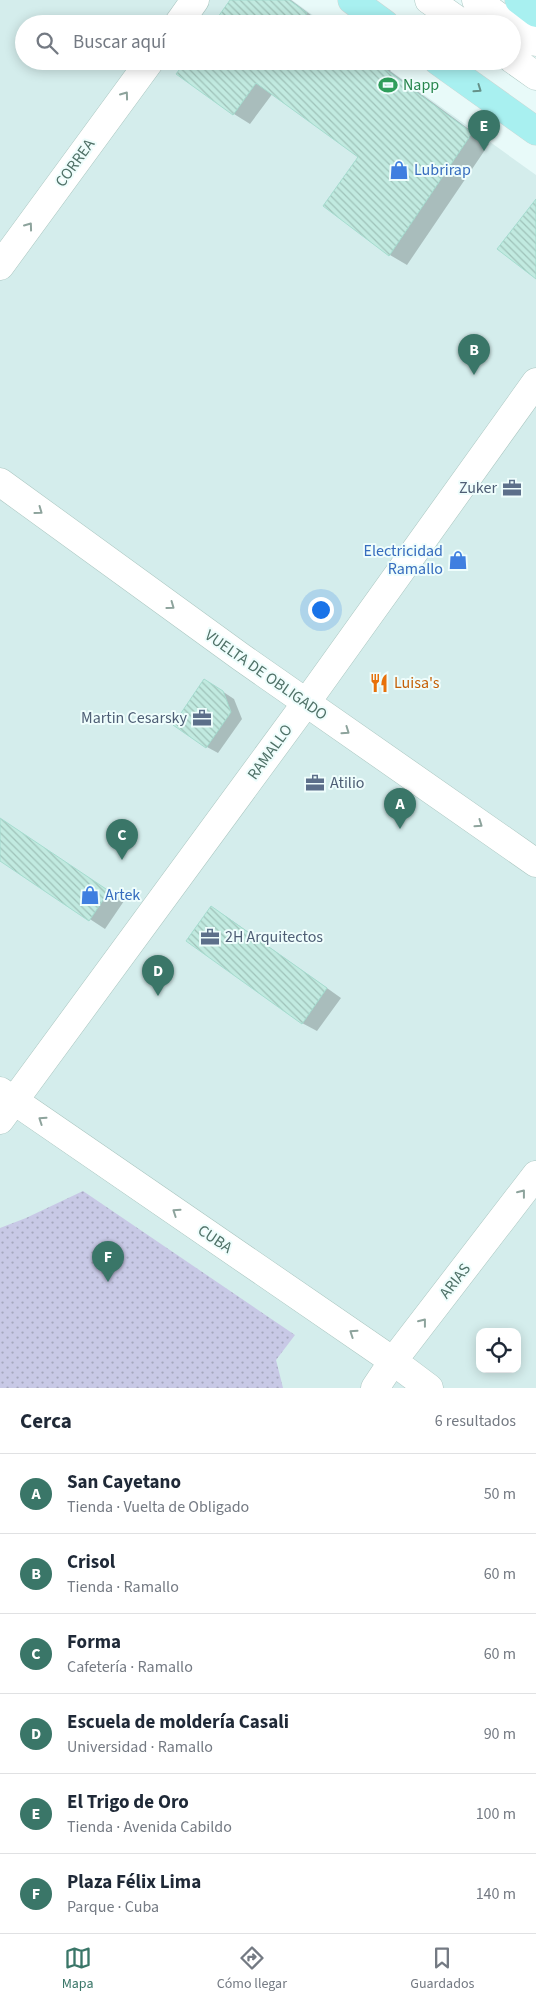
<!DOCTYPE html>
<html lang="es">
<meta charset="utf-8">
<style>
:root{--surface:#fff;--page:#f2f2f3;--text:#1f2937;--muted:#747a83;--line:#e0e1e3;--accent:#3a7668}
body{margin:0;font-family:"Source Sans 3",sans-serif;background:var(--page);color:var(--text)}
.controls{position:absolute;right:15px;bottom:15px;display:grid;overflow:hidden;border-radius:10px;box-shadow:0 2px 12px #0003}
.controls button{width:45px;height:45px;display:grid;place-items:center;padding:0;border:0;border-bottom:1px solid var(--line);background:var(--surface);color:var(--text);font:25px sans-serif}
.you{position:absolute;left:320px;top:609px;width:18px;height:18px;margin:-12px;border:4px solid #fff;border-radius:50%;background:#1a73e8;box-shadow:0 0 0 8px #1a73e833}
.badge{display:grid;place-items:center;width:32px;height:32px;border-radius:50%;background:var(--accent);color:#fff;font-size:16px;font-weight:700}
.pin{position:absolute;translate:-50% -41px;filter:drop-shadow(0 1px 2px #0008)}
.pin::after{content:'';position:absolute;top:26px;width:18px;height:15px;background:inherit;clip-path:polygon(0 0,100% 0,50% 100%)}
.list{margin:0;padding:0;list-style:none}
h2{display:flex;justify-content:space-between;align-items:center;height:65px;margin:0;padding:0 20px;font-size:21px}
h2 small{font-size:16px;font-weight:400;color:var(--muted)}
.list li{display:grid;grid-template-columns:32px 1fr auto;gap:15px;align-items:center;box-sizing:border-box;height:80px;padding:0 20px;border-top:1px solid var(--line)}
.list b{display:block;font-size:19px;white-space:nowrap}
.list p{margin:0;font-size:16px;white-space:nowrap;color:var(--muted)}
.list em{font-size:16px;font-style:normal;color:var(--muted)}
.icon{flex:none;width:28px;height:28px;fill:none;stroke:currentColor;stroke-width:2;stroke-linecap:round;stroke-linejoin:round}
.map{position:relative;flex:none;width:536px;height:1388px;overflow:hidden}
.search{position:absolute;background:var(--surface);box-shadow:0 2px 12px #0003;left:15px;right:15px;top:15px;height:55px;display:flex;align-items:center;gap:12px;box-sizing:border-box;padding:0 18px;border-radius:28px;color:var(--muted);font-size:19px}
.sheet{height:545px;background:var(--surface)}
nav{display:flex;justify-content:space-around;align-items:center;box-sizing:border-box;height:70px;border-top:1px solid var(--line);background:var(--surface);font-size:14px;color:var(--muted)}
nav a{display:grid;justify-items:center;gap:2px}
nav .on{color:var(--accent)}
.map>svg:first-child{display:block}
</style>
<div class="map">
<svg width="536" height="1388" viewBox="0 0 536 1388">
<defs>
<pattern id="park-dots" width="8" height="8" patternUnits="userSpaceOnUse" patternTransform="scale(1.25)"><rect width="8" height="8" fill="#c8c9e6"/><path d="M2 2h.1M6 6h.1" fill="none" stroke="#a5a8be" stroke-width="1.8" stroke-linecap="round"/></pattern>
<pattern id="building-back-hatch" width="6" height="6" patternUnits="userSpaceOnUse" patternTransform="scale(1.25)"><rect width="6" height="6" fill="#c1eae0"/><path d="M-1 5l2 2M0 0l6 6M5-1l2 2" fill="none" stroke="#9fc2b9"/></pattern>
</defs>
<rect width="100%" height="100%" fill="#e8faf9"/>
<path fill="#d4edec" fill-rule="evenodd" d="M0 0H292L325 24H24V61H377L536 175V1388H0ZM480 1332H517V1369H480Z"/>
<path fill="url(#park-dots)" d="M83 1191 295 1335 276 1360 283 1388H0V1228L26 1218Z"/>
<path fill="#0003" d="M232 0H291L323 24H214Z
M187 61H379L391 70 390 71 489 144 407 265 390 255 325 206 360 157 273 93 250 124 234 114 178 73Z
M216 687 234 699 242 719 218 753 207 747Z
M4 822 124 901 105 929 0 860V827Z
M212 908 227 917 341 998 317 1031 302 1023Z"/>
<path fill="url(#building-back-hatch)" stroke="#a5dccf" d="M230 0H289L307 13 300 24H213Z
M186 61H374L472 133 389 256 323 206 358 157 256 83 233 115 176 74Z
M536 199V279L497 249Z
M204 679 223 691 231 712 206 748 173 725Z
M0 818 109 891 89 921 0 861Z
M211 906 327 988 302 1024 186 941Z"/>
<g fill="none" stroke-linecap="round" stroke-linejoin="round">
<g stroke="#aac6c0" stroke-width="29">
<path id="minor" d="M429 0 463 24
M476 0 509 24
M178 24 195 0
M512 26 536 42
M512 59 536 76
M0 266 150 61
M0 482 241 657 536 863
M0 1091 393 1361 429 1388
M0 1120 306 703 536 382
M375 1388 393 1361 536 1175"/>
</g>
<g stroke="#ced7d4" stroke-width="29">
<path id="major" d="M352 0 385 24
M519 0 536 13
M438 61 536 131"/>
</g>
<use href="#minor" stroke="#fff" stroke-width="28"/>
<use href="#major" stroke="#a8f0f0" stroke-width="28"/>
</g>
<defs><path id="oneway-chevron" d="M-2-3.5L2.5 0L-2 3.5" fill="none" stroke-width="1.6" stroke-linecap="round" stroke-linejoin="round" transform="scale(1.25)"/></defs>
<use stroke="#659189" href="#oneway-chevron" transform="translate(478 89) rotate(35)"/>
<g stroke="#8da39c">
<use href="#oneway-chevron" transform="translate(125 95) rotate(-54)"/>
<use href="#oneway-chevron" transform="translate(29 226) rotate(-54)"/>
<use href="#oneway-chevron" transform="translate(39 511) rotate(36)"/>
<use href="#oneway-chevron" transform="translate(171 606) rotate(36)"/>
<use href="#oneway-chevron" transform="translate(346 731) rotate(35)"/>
<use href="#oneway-chevron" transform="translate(479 824) rotate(35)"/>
<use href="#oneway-chevron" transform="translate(42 1120) rotate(-146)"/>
<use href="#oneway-chevron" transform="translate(522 1193) rotate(-52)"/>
<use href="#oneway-chevron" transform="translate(176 1212) rotate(-146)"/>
<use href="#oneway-chevron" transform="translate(423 1322) rotate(-52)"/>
<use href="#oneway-chevron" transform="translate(353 1333) rotate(-146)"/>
</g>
<defs>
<g id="stadium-bare" transform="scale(1.5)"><path d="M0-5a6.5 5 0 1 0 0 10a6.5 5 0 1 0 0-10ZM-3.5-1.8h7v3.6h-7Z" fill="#2e9e5b" stroke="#eefdfc" stroke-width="2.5" paint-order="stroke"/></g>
<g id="shop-bare" transform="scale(1.5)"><path d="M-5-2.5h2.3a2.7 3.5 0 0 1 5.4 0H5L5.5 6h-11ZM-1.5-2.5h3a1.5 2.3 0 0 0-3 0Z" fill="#3f7fe0" stroke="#eefdfc" stroke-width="2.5" paint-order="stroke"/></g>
<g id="office-bare" transform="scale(1.5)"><path d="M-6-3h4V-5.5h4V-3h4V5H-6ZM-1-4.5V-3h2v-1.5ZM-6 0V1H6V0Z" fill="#5c6f8a" stroke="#eefdfc" stroke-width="2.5" paint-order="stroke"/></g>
<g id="restaurant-bare" transform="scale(1.5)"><path d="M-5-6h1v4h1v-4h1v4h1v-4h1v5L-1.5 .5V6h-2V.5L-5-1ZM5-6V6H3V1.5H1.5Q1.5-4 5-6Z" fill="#e8710a" stroke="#eefdfc" stroke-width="2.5" paint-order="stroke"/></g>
</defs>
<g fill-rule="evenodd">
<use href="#stadium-bare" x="388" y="85"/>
<use href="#shop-bare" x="399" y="170"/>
<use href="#office-bare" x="512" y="488"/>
<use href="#shop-bare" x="458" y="560"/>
<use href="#restaurant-bare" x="379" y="683"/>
<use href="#office-bare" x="202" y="718"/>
<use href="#office-bare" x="315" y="783"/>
<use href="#shop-bare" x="90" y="895"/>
<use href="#office-bare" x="210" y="937"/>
</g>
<g text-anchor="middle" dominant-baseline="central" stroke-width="4" stroke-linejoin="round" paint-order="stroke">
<g font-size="16" fill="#27864d" stroke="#eefdfc" text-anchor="start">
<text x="403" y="85">Napp</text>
</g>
<g font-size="16" fill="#4f7167" stroke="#eefdfc">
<text transform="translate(75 163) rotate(-54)">CORREA</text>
<text transform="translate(266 675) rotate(35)">VUELTA DE OBLIGADO</text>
<text transform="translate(270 752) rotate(-54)">RAMALLO</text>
<text transform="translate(215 1239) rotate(34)">CUBA</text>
<text transform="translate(455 1281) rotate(-52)">ARIAS</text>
</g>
<g font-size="16" fill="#366cbe" stroke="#eefdfc" text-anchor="start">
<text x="414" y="170">Lubrirap</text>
<text x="443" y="551" text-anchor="end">Electricidad<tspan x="443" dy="18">Ramallo</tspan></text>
<text x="105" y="895">Artek</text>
</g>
<g font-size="16" fill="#4e5e75" stroke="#eefdfc" text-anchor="end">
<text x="497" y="488">Zuker</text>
<text x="187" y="718">Martin Cesarsky</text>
<text x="330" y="783" text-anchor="start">Atilio</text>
<text x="225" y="937" text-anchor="start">2H Arquitectos</text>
</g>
<g font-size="16" fill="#c56008" stroke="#eefdfc" text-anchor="start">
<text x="394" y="683">Luisa's</text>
</g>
</g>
</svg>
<div class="controls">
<button><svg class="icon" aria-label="locate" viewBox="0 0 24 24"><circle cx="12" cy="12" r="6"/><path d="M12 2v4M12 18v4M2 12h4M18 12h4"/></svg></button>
</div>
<div class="you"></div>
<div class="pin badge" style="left:400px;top:829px">A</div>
<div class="pin badge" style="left:474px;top:375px">B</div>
<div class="pin badge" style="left:122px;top:860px">C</div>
<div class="pin badge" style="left:158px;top:996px">D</div>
<div class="pin badge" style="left:484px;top:151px">E</div>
<div class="pin badge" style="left:108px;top:1282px">F</div>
<div class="search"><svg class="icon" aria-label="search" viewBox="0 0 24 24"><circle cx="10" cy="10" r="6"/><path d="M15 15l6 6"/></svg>Buscar aquí</div>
</div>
<section class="sheet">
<h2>Cerca<small>6 resultados</small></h2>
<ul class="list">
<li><span class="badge">A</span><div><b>San Cayetano</b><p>Tienda · Vuelta de Obligado</p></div><em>50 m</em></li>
<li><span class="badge">B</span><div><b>Crisol</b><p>Tienda · Ramallo</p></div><em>60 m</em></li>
<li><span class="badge">C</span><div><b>Forma</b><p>Cafetería · Ramallo</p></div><em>60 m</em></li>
<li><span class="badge">D</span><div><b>Escuela de moldería Casali</b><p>Universidad · Ramallo</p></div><em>90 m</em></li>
<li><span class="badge">E</span><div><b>El Trigo de Oro</b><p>Tienda · Avenida Cabildo</p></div><em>100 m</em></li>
<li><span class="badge">F</span><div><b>Plaza Félix Lima</b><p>Parque · Cuba</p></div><em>140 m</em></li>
</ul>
</section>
<nav>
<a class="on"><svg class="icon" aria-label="map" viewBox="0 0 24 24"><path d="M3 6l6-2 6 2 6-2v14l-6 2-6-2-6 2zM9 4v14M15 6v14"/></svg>Mapa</a>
<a><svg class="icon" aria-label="directions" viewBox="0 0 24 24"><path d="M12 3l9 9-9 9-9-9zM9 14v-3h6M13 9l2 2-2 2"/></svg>Cómo llegar</a>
<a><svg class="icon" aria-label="saved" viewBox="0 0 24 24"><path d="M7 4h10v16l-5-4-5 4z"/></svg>Guardados</a>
</nav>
